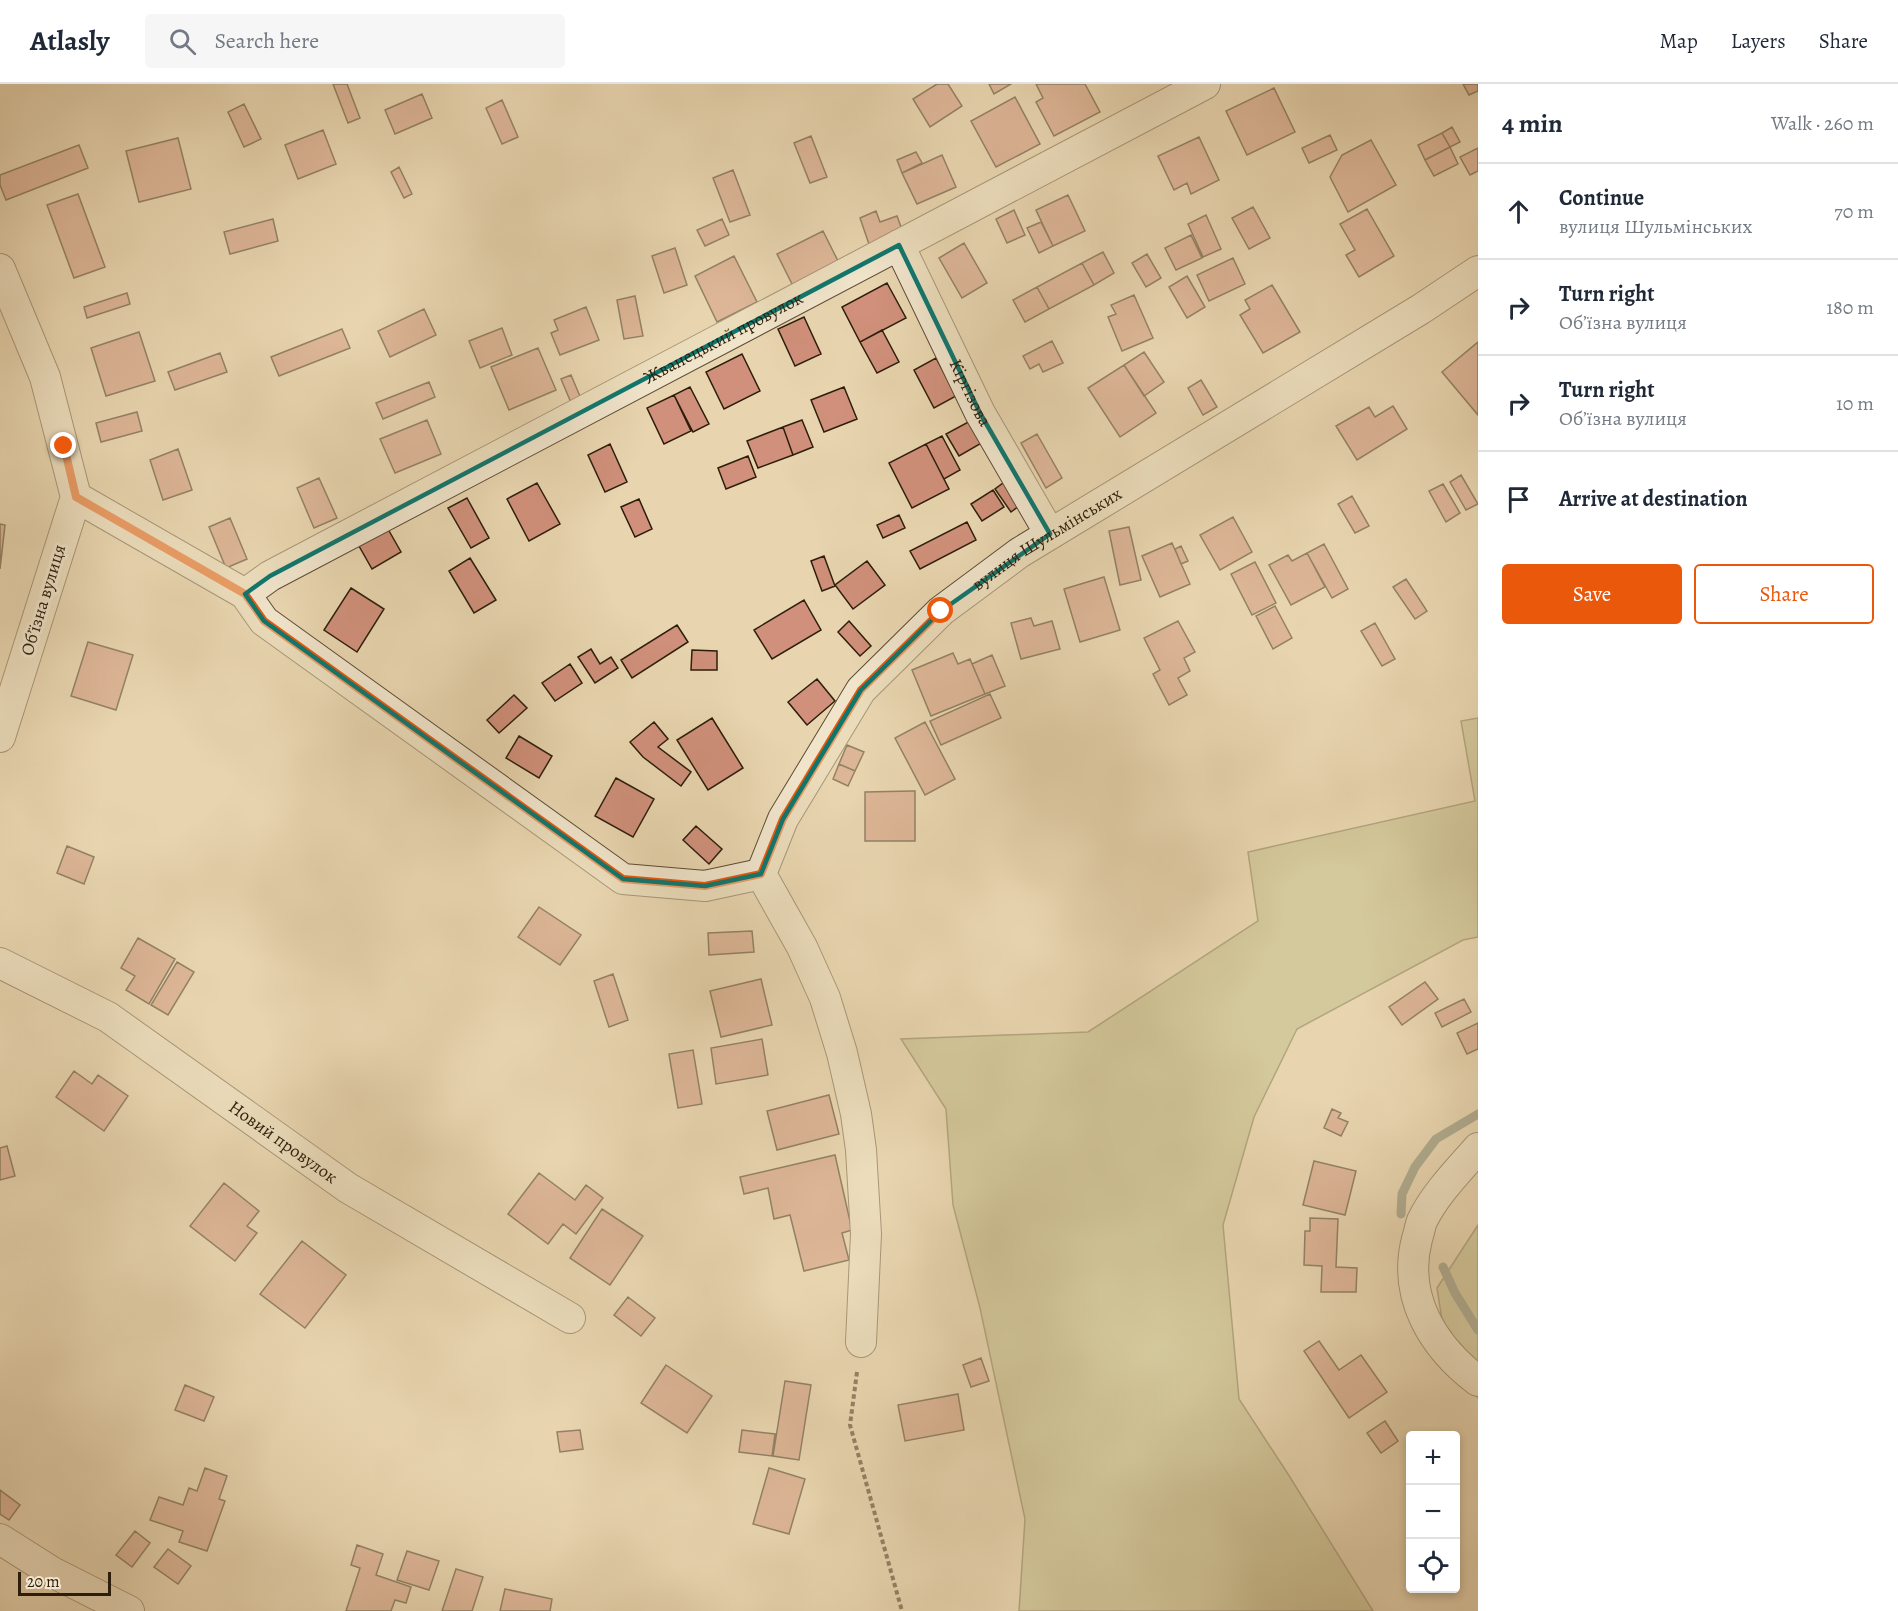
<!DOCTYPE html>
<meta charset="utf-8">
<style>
:root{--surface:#fff;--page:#f6f6f7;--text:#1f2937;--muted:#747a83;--line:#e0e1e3;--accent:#ea580c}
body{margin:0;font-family:Alegreya,serif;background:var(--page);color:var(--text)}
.controls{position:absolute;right:18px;bottom:18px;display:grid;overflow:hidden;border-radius:6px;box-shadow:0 3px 9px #0003}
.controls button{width:54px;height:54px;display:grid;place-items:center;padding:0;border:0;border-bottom:2px solid var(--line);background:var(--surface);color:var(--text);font:30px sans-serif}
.scale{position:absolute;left:18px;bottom:15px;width:93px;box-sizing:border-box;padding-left:6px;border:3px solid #2d1e0b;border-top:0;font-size:16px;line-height:21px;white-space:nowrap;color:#2d1e0b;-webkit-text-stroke:4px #f0e4cb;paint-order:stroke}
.stop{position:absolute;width:18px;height:18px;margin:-14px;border:4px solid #ea580c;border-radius:50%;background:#fff}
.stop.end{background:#ea580c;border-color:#fff;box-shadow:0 2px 6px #0008}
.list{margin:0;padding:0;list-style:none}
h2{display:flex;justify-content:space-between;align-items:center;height:78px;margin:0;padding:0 24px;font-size:26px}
h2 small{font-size:20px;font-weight:400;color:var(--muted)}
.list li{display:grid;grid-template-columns:39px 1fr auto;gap:18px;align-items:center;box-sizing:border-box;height:96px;padding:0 24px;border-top:2px solid var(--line)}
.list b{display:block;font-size:22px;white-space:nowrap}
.list p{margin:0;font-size:20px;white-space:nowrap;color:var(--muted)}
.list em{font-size:20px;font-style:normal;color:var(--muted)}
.actions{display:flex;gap:12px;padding:18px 24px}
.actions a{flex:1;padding:14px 0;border:2px solid var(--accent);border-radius:6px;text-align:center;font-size:21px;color:var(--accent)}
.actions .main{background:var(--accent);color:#fff}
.icon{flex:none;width:33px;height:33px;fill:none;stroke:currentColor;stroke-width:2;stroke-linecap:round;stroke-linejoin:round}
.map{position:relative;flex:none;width:1478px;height:1527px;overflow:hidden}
header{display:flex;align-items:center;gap:36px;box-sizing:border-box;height:84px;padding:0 30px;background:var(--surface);border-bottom:2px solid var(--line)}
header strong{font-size:28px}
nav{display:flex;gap:33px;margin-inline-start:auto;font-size:21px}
.search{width:420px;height:54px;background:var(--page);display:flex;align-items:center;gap:15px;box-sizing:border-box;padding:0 21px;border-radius:6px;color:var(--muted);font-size:22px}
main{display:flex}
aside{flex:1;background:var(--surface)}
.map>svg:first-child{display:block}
</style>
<header>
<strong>Atlasly</strong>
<div class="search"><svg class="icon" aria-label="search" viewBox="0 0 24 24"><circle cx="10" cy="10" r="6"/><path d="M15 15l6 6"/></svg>Search here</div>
<nav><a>Map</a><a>Layers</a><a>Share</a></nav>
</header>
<main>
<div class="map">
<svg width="1478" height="1527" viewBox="0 0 1478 1527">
<rect width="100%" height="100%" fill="#e8d5af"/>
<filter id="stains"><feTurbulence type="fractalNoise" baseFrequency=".00333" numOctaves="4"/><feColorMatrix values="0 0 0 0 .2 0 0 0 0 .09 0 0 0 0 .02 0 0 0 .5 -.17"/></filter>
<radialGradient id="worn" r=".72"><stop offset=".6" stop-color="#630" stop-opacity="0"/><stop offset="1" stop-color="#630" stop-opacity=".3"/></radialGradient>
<path fill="#bdbb86" stroke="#756c48" stroke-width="1.5" d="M1478 634V853L1463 856 1297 945 1254 1033 1223 1141 1239 1315 1288 1390 1373 1527H1019L1025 1435 980 1224 953 1121 946 1025 901 955 1088 948 1258 837 1248 768 1475 717 1461 637Z
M1478 1141V1314L1447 1268 1437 1204Z"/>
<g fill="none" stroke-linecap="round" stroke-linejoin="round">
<path stroke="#6d7b6b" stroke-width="9" d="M1401 1130 1402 1110 1415 1083 1436 1055 1478 1030
M1443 1183 1455 1209 1478 1246"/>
</g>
<path fill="#d0907b" stroke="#2d1e0b" stroke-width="1.5" d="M333 0H347L360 34 348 39Z
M937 0H948L962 22 930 43 913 15Z
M989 0H1011L994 10Z
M1036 0H1085L1100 28 1054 52 1036 18 1043 14Z
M1463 0H1478V7L1469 11Z
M1274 4 1295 48 1247 71 1226 27Z
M422 10 432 34 395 50 385 26Z
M1015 13 1040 60 996 83 971 37Z
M502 16 518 53 502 60 486 24Z
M244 20 261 55 244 63 228 28Z
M1452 43 1460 58 1450 63 1442 49Z
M323 46 336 80 298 95 285 61Z
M1442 49 1450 63 1425 76 1418 61Z
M1330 51 1337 66 1309 79 1302 64Z
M811 52 827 93 810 99 794 59Z
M1199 53 1219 96 1191 110 1187 99 1174 106 1158 72Z
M178 54 191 105 139 118 126 67Z
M1371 56 1396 101 1348 128 1330 93 1342 71Z
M79 61 88 84 6 116 0 101V91Z
M1450 63 1458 80 1434 92 1425 76Z
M1478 64V87L1470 91 1460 73Z
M916 68 922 79 902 89 897 76Z
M942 71 956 103 917 120 902 89Z
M399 83 412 110 404 114 391 88Z
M733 86 750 131 730 138 713 94Z
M78 110 105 183 74 194 47 121Z
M1068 111 1085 147 1053 162 1036 126Z
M1253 123 1270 154 1249 165 1232 134Z
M1367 125 1394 172 1359 193 1346 171 1355 166 1340 140Z
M1014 126 1025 151 1007 159 996 135Z
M876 127 880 138 897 132 904 151 870 163 860 134Z
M1206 131 1221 165 1203 173 1188 140Z
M273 135 278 157 230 170 224 148Z
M722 135 729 151 705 162 697 146Z
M1041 138 1053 162 1039 169 1027 144Z
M823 147 840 181 794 204 777 170Z
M1191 151 1202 174 1176 186 1165 164Z
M964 159 987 199 962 214 939 174Z
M675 164 687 201 664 209 652 172Z
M1103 168 1114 189 1094 201 1082 179Z
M1147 170 1161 194 1146 203 1132 179Z
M734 172 757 218 717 238 695 192Z
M1233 174 1245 200 1209 217 1197 191Z
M1082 179 1094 201 1049 225 1037 203Z
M1187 192 1205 223 1187 234 1169 203Z
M887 199 906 234 860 258 842 223Z
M1272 201 1300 248 1263 269 1240 231 1250 225 1245 216Z
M1037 203 1049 225 1025 238 1013 216Z
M127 209 130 220 87 234 84 223Z
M1134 211 1153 254 1122 267 1108 233 1116 230 1111 221Z
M635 212 643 252 624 255 617 216Z
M586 223 599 256 560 271 551 249 558 246 554 236Z
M424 225 436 251 390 273 378 247Z
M804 233 821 270 795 282 778 245Z
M502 244 512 271 480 284 469 257Z
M342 245 350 264 279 292 271 273Z
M882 246 899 278 877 289 860 258Z
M139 248 155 297 106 312 91 264Z
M1052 257 1063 279 1043 288 1039 280 1030 285 1023 272Z
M1478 258V331L1442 288Z
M538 264 556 306 509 326 491 283Z
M1144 268 1164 298 1144 312 1124 281Z
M220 269 227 288 175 306 168 288Z
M742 270 760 307 724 325 706 288Z
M936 274 956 312 934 324 914 286Z
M1124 281 1156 329 1120 353 1088 304Z
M571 291 582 317 572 321 561 295Z
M1201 296 1217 323 1203 331 1188 304Z
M429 298 435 313 383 335 376 319Z
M690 303 709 340 693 348 674 311Z
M844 303 857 335 824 348 811 316Z
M674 311 691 347 664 360 647 324Z
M1393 322 1407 345 1357 376 1336 342 1369 323 1375 333Z
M137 328 142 347 101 358 96 339Z
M427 336 441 370 395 389 380 355Z
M802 336 813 363 793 371 783 343Z
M972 336 985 357 959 372 946 350Z
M783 343 793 371 758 384 747 357Z
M1037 350 1062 394 1046 404 1021 359Z
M942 352 960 386 944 395 926 360Z
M610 360 627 398 605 408 588 371Z
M926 360 949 405 912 424 889 379Z
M178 365 192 406 163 416 150 376Z
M748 372 756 393 726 405 718 384Z
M1461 391 1478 420 1466 426 1450 398Z
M319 394 337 434 314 444 297 404Z
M1007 396 1023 419 1011 428 995 405Z
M537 399 560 440 529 457 507 415Z
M1443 400 1460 429 1446 438 1429 407Z
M993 406 1004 423 982 437 971 420Z
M1352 412 1369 442 1355 449 1338 420Z
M467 414 489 454 471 464 448 424Z
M639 415 652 445 635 453 621 423Z
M899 431 905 444 883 454 877 441Z
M1233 433 1252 468 1220 486 1200 451Z
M230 434 247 475 226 484 209 443Z
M967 438 976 456 920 485 910 467Z
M0 440 5 441 0 485Z
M1129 443 1141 496 1120 501 1109 447Z
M388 445 401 468 372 485 359 462Z
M1172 459 1190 500 1160 513 1142 472Z
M1324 460 1348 505 1332 514 1307 469Z
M1181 462 1188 477 1181 480 1175 465Z
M1307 469 1325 503 1291 521 1269 481 1288 471 1292 477Z
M824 472 835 502 822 507 811 477Z
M470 474 496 516 474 529 449 487Z
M867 477 885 501 853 525 835 501Z
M1255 478 1276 519 1252 531 1231 490Z
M1104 493 1120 546 1080 558 1064 505Z
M1406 495 1427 527 1415 535 1393 503Z
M351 504 384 525 357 568 324 546Z
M804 516 821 546 772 575 754 546Z
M1275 522 1292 554 1273 565 1256 532Z
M1031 534 1034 542 1052 537 1060 565 1021 575 1011 539Z
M849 537 871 562 860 572 838 548Z
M1178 537 1195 568 1184 574 1190 587 1178 594 1187 611 1169 621 1153 590 1160 586 1144 554Z
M1375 539 1395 575 1382 582 1361 547Z
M677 541 688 558 632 594 621 576Z
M88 558 133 571 116 626 71 612Z
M591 565 600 580 611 573 618 584 595 599 578 573Z
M692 566 717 567V586H691Z
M953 569 958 580 970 575 985 610 931 632 912 586Z
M992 571 1005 602 985 610 972 580Z
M570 580 582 599 555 617 542 599Z
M817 595 835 617 807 641 788 618Z
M990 610 1001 634 941 661 930 637Z
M514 611 527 624 499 649 487 636Z
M712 634 743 684 708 706 677 656Z
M654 638 668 655 658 663 691 688 681 702 643 673 630 658Z
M925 638 955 695 925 711 895 654Z
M519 652 552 672 539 694 506 674Z
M847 661 864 668 855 687 839 680Z
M839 680 855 687 848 702 833 695Z
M616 694 654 715 633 753 595 732Z
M912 707H915V757H865V708Z
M696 742 722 765 709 780 683 756Z
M67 762 94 773 84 800 57 789Z
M539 823 581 851 560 881 518 853Z
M752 847 754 868 709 871 708 849Z
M138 854 175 875 149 920 126 906 135 892 121 884Z
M177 878 194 888 168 931 151 921Z
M613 890 628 936 609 943 594 897Z
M761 895 772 941 721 953 710 907Z
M1425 898 1438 915 1402 941 1389 923Z
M1464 915 1471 928 1442 943 1435 929Z
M1478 939V965L1467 970 1457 949Z
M762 955 768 991 716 1000 711 964Z
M693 966 702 1020 678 1024 669 970Z
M74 987 92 1000 98 991 128 1012 104 1047 56 1013Z
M829 1011 839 1050 777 1066 767 1027Z
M1332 1025 1341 1029 1338 1034 1348 1038 1341 1052 1324 1044Z
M7 1062 15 1092 0 1096V1064Z
M835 1071 852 1146 842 1149 849 1176 804 1187 790 1131 774 1135 768 1104 744 1110 740 1093Z
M1314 1077 1356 1087 1345 1131 1303 1121Z
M539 1089 575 1116 586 1101 603 1114 576 1150 563 1140 548 1160 508 1130Z
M224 1099 259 1127 247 1142 257 1149 235 1177 190 1142Z
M602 1125 643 1152 610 1201 570 1174Z
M1310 1134 1338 1135 1336 1183 1357 1184 1356 1208H1321L1322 1182 1304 1181 1305 1147H1310Z
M302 1157 346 1191 305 1244 260 1210Z
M628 1213 655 1234 641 1252 614 1231Z
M1319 1257 1339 1286 1361 1271 1387 1308 1349 1334 1304 1267Z
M981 1274 989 1297 971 1303 963 1281Z
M666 1281 712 1312 687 1349 641 1319Z
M785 1297 811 1301 799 1376 773 1372Z
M185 1301 214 1313 204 1337 175 1326Z
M958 1310 964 1346 905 1357 898 1321Z
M1385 1337 1398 1357 1381 1369 1367 1349Z
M580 1346 583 1365 560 1368 557 1348Z
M742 1346 775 1350 772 1372 739 1368Z
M205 1384 227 1392 219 1415 225 1417 207 1467 179 1458 183 1447 150 1436 159 1413 183 1421 189 1404 197 1407Z
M769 1384 805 1395 789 1450 753 1440Z
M0 1406 20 1421 9 1436 0 1430Z
M135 1447 150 1459 132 1483 116 1471Z
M357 1461 383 1470 376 1491 411 1503 406 1519 395 1516 391 1527H346L360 1484 351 1481Z
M168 1465 191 1482 178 1500 154 1483Z
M407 1467 439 1477 429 1506 397 1496Z
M456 1485 483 1493 472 1527H442Z
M505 1505 552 1515 550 1527H500Z"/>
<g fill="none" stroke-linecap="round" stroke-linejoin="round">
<g stroke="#5c4c34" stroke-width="32">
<g id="minor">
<path id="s1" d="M899 161 980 329 1050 450"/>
<path d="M0 185 45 293 76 413 0 653"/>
<path d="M76 413 245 510 264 537 623 795 705 802 761 790"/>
<path id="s2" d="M245 510 270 492 1205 0"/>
<path id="s3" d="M0 879 108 933 348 1104 570 1234"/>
<path d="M1478 1064C1458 1087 1435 1110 1422 1137 1420 1142 1419 1149 1417 1155 1402 1213 1433 1263 1478 1297"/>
<path id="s4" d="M861 1258 866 1150 861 1066 856 1030 842 969 825 914 802 863 761 790 783 735 861 606 941 527 1019 469 1421 225 1478 187"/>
<path d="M0 1455 52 1488 129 1527"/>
</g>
</g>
<path stroke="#2d1e0b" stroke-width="4" stroke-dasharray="4.5 3" stroke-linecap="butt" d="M857 1288 850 1341 902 1527"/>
<use href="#minor" stroke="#f0e4cb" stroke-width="30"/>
</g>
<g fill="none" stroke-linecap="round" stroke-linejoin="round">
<path stroke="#ea580c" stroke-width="8" d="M64 362 76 413 245 510 264 537 623 795 705 802 761 790 783 735 861 606 941 527"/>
</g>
<path d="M0 0H1478V1527H0ZM899 161 980 329 1050 450 941 527 861 606 783 735 761 790 705 802 623 795 264 537 245 510 270 492Z" fill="#e8d5af" fill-opacity=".55" fill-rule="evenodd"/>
<path fill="none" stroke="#0f766e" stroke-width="4.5" stroke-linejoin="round" d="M899 161 980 329 1050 450 941 527 861 606 783 735 761 790 705 802 623 795 264 537 245 510 270 492Z"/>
<g text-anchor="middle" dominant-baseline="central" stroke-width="6" stroke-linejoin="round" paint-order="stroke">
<g font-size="18" fill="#2d1e0b" stroke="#f0e4cb">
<text stroke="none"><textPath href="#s2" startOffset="543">Жванецький провулок</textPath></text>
<text stroke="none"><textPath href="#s1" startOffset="164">Кіргізова</textPath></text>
<text stroke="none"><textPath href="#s4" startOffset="939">вулиця Шульмінських</textPath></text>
<text transform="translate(43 516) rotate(-73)">Обʼїзна вулиця</text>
<text stroke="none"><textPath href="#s3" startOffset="336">Новий провулок</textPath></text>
</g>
</g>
<rect width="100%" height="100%" filter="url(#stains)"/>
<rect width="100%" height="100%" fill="url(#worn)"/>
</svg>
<div class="controls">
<button>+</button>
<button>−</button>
<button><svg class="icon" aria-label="locate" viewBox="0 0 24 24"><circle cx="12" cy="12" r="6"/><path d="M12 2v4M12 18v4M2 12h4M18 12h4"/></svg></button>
</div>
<div class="scale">20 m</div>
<div class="stop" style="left:941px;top:527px"></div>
<div class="stop end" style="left:64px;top:362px"></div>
</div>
<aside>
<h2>4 min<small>Walk · 260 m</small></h2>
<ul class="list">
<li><svg class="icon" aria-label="ahead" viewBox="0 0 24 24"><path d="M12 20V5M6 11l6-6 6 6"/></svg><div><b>Continue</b><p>вулиця Шульмінських</p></div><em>70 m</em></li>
<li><svg class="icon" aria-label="right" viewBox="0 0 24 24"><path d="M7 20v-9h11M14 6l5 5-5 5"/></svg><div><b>Turn right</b><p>Обʼїзна вулиця</p></div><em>180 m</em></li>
<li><svg class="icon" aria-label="right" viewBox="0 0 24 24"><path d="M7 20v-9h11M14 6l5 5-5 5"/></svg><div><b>Turn right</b><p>Обʼїзна вулиця</p></div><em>10 m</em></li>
<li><svg class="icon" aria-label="arrive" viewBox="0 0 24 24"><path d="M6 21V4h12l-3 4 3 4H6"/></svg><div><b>Arrive at destination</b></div></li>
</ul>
<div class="actions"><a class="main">Save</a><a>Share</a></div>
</aside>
</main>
